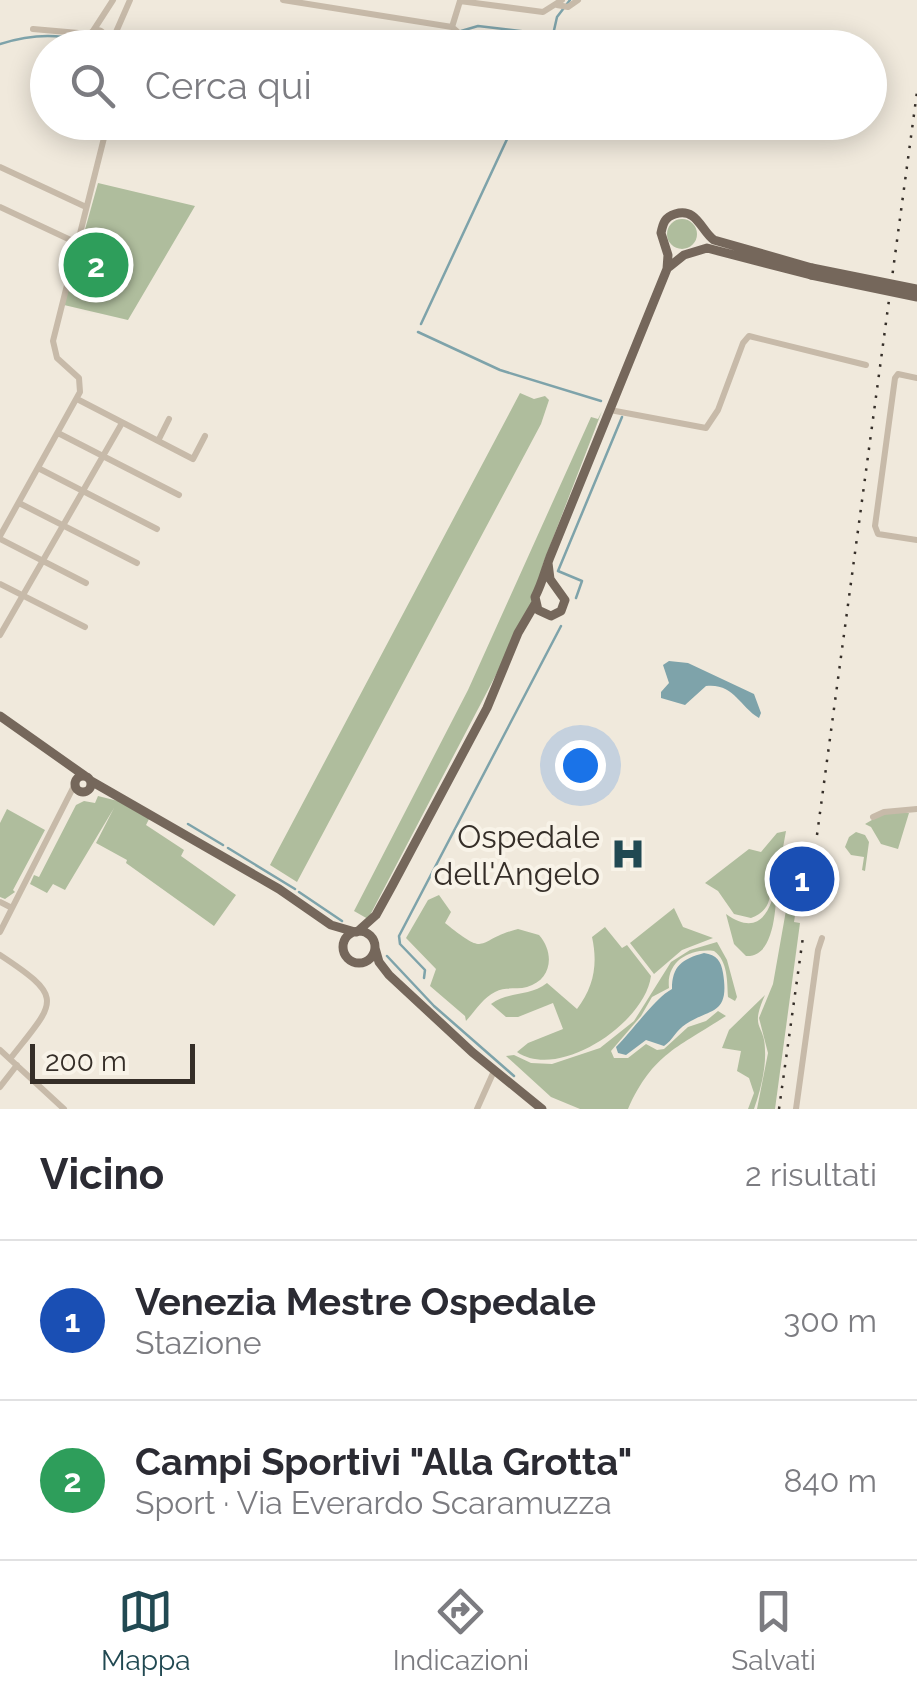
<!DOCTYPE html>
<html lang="it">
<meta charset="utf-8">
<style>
:root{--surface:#fff;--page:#f2f2f3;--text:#2b2b33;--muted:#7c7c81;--line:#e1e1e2;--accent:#214952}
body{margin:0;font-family:Raleway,sans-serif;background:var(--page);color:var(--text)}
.scale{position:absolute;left:30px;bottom:25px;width:165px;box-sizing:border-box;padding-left:10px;border:5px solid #352e28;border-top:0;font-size:28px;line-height:35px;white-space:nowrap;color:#352e28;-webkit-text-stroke:8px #f8f3e8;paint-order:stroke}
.you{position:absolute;left:580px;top:765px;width:35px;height:35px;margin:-25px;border:8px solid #fff;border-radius:50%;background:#1a73e8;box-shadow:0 0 0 15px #1a73e833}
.badge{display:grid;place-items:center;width:65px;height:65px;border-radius:50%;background:var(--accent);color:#fff;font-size:32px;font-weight:700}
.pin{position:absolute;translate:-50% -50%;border:5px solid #fff;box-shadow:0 2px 10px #0006}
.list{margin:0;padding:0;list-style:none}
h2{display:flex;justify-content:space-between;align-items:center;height:130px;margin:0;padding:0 40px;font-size:42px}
h2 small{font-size:32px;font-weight:400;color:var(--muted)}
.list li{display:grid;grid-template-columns:65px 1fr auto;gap:30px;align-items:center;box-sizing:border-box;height:160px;padding:0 40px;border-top:2px solid var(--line)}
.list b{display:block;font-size:38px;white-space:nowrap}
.list p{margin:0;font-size:32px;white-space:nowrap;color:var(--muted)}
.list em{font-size:32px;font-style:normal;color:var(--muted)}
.icon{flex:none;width:55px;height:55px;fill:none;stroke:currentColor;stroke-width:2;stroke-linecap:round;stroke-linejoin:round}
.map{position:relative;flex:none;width:917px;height:1109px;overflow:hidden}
.search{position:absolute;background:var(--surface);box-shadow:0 5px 25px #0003;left:30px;right:30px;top:30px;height:110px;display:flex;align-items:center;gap:25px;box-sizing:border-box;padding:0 35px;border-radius:55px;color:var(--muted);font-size:38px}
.sheet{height:450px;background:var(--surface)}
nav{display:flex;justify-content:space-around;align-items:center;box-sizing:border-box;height:140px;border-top:2px solid var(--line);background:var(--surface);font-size:28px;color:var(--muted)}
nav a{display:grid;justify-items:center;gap:5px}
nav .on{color:var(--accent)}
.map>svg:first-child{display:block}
</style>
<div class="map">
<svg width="917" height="1109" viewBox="0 0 917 1109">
<rect width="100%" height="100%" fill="#f0e9dc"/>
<path fill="#afbd9d" d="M98 183 195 206 128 320 64 305Z
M667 234a15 15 0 1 1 30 0a15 15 0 1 1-30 0Z
M520 393 534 399 545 396 549 400 541 424 297 882 270 865Z
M602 411 543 564 533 604 368 919 354 911 468 690 591 417 598 419Z
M98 796 118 801 149 819 146 825 184 850 181 856 236 895 214 926 126 863 127 860 96 843 114 808 65 890 53 884 47 893 30 884 34 875 39 877 76 805 84 801 95 803Z
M7 809 45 830 13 890 15 892 5 899 0 897V823Z
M884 813H909L898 849 881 844 871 827 865 824Z
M786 831 779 870H771C768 889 777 908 751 918L734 914 718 891 705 883 749 849 761 852 777 833Z
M856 832 865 835 869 842 865 871 862 870 864 857 851 855 845 847 849 837Z
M777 880C776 903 776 958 746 956L734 944 726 914C761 939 772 908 777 880Z
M791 882H794V889L799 890 794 922 800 923 775 1109H757L768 1053 759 1018 773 984Z
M439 895 451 912 445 923C490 959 474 940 518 929L539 935C555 953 552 980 527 987 516 990 506 986 495 992 483 998 475 1011 466 1021L465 1016 430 986 436 969 406 938 428 900Z
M674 908 683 927 713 938 682 950 654 974 630 943Z
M605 927 622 948 627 945 651 976C645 1023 559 1081 517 1052L528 1043 563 1029 553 1003 518 1017H506L491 1004C508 991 529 997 547 983L577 1009C594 987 598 964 592 937Z
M717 942 727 960 737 997 735 1001 728 997C727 981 728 961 714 951 689 948 666 962 669 988L652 997 641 1016 611 1051 614 1058H628L646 1044 657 1050 664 1049 688 1027 706 1021 718 1011 726 1016C679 1047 653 1053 628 1109H580L551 1097 506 1056 514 1055 531 1063 552 1064 600 1048 634 1021 671 962 690 950Z
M765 995C749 1031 765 1022 765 1051 766 1069 760 1092 754 1109H748L754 1093 749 1078 737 1071 741 1051 722 1048 729 1030Z"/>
<path fill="#7ea3aa" d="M669 661 688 663 754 694 761 713 759 718C739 706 734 683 706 686L685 705 661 698V692L669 683 663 665Z
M704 953C717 955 721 961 723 973 730 1016 710 1008 686 1024 676 1030 673 1040 664 1046L646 1040 626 1055 618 1053 616 1047C633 1030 655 998 672 989 672 966 682 959 704 953Z"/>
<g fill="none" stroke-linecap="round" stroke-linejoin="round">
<path stroke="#7ea3aa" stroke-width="2.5" d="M461 31 478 26 553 35
M0 44C25 36 53 33 79 40
M447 48 455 37
M550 48 557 17 570 0
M421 324 515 122
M418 332 500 370 601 401
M576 598 582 581 558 571 622 417
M188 824 223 845
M228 848 295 889
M299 892 342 921
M387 956 434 1006 514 1076
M424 978 425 970 400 944 399 936 561 626"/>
<path stroke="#c7baa9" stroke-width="6" d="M283 0 452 27 460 1 543 12 562 0
M557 5 568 7 578 0
M452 27 460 34 456 48
M33 29 90 34
M89 38a8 8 0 1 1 16 0a8 8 0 1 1-16 0Z
M93 31 113 0
M105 39 116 32 130 0
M0 167 86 207
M0 207 77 243
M917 378 898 374 895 378 875 526 878 534 917 540
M77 399 193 459 205 436
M610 410 706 428 718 410 743 343 749 336 866 365
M58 433 179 495
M158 441 169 419
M38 468 157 529
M19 503 137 563
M0 536 80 392 79 378 57 358 53 341 108 122
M0 539 86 583
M0 584 85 627
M0 635 122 423
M873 817 884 812 917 809
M0 902 12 908
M0 932 75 784
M0 955C67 999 55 1001 10 1059
M0 1050 64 1109
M0 1087 17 1065
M477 1109 494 1071
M796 1109 818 950 822 938"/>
<path stroke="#75675b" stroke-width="9" d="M669 267 684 255 707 248 811 275
M548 563 550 579 565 600 561 611 551 616 538 610 535 597C543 581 544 573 550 557L667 269 668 255 661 233C663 223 665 217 675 214 697 207 701 231 714 240L812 268
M0 716 85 776
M75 784a8 8 0 1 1 16 0a8 8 0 1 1-16 0Z
M91 781 279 889 331 925 355 932
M343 947a16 16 0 1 1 32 0a16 16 0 1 1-32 0Z
M357 932 376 915 392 886 487 708 518 633 535 604
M375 948 379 962 389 975 472 1052 542 1109"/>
<path stroke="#352e28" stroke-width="2.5" stroke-dasharray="2.5 8" stroke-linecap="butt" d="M817 835 917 92
M779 1109 803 937"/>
<path stroke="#75675b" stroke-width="9" d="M812 268 917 289
M811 275 917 297"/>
</g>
<defs>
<g id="hospital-bare" transform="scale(2.7)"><path d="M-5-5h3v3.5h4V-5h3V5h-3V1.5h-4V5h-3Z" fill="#214952" stroke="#f8f3e8" stroke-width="2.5" paint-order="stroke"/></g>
</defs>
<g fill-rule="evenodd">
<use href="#hospital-bare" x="628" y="854"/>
</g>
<g text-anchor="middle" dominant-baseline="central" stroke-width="8" stroke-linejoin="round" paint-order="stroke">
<g font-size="32" fill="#352e28" stroke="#f8f3e8" text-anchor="end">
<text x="600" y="836">Ospedale<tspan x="600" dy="37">dell'Angelo</tspan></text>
</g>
</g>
</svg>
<div class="scale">200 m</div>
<div class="you"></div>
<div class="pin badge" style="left:802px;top:879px;background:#1a4fb4">1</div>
<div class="pin badge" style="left:96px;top:265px;background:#2e9e5b">2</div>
<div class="search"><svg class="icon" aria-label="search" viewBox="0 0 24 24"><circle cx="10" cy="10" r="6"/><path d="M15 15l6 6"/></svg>Cerca qui</div>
</div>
<section class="sheet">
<h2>Vicino<small>2 risultati</small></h2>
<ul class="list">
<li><span class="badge" style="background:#1a4fb4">1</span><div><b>Venezia Mestre Ospedale</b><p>Stazione</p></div><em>300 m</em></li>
<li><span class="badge" style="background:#2e9e5b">2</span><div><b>Campi Sportivi &quot;Alla Grotta&quot;</b><p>Sport · Via Everardo Scaramuzza</p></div><em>840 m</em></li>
</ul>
</section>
<nav>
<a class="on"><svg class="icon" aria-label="map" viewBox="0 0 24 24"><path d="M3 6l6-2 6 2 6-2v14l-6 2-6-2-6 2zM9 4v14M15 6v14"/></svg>Mappa</a>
<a><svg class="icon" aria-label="directions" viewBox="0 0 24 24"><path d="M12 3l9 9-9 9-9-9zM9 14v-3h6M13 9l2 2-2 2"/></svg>Indicazioni</a>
<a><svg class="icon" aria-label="saved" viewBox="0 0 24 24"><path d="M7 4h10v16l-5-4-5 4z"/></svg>Salvati</a>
</nav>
